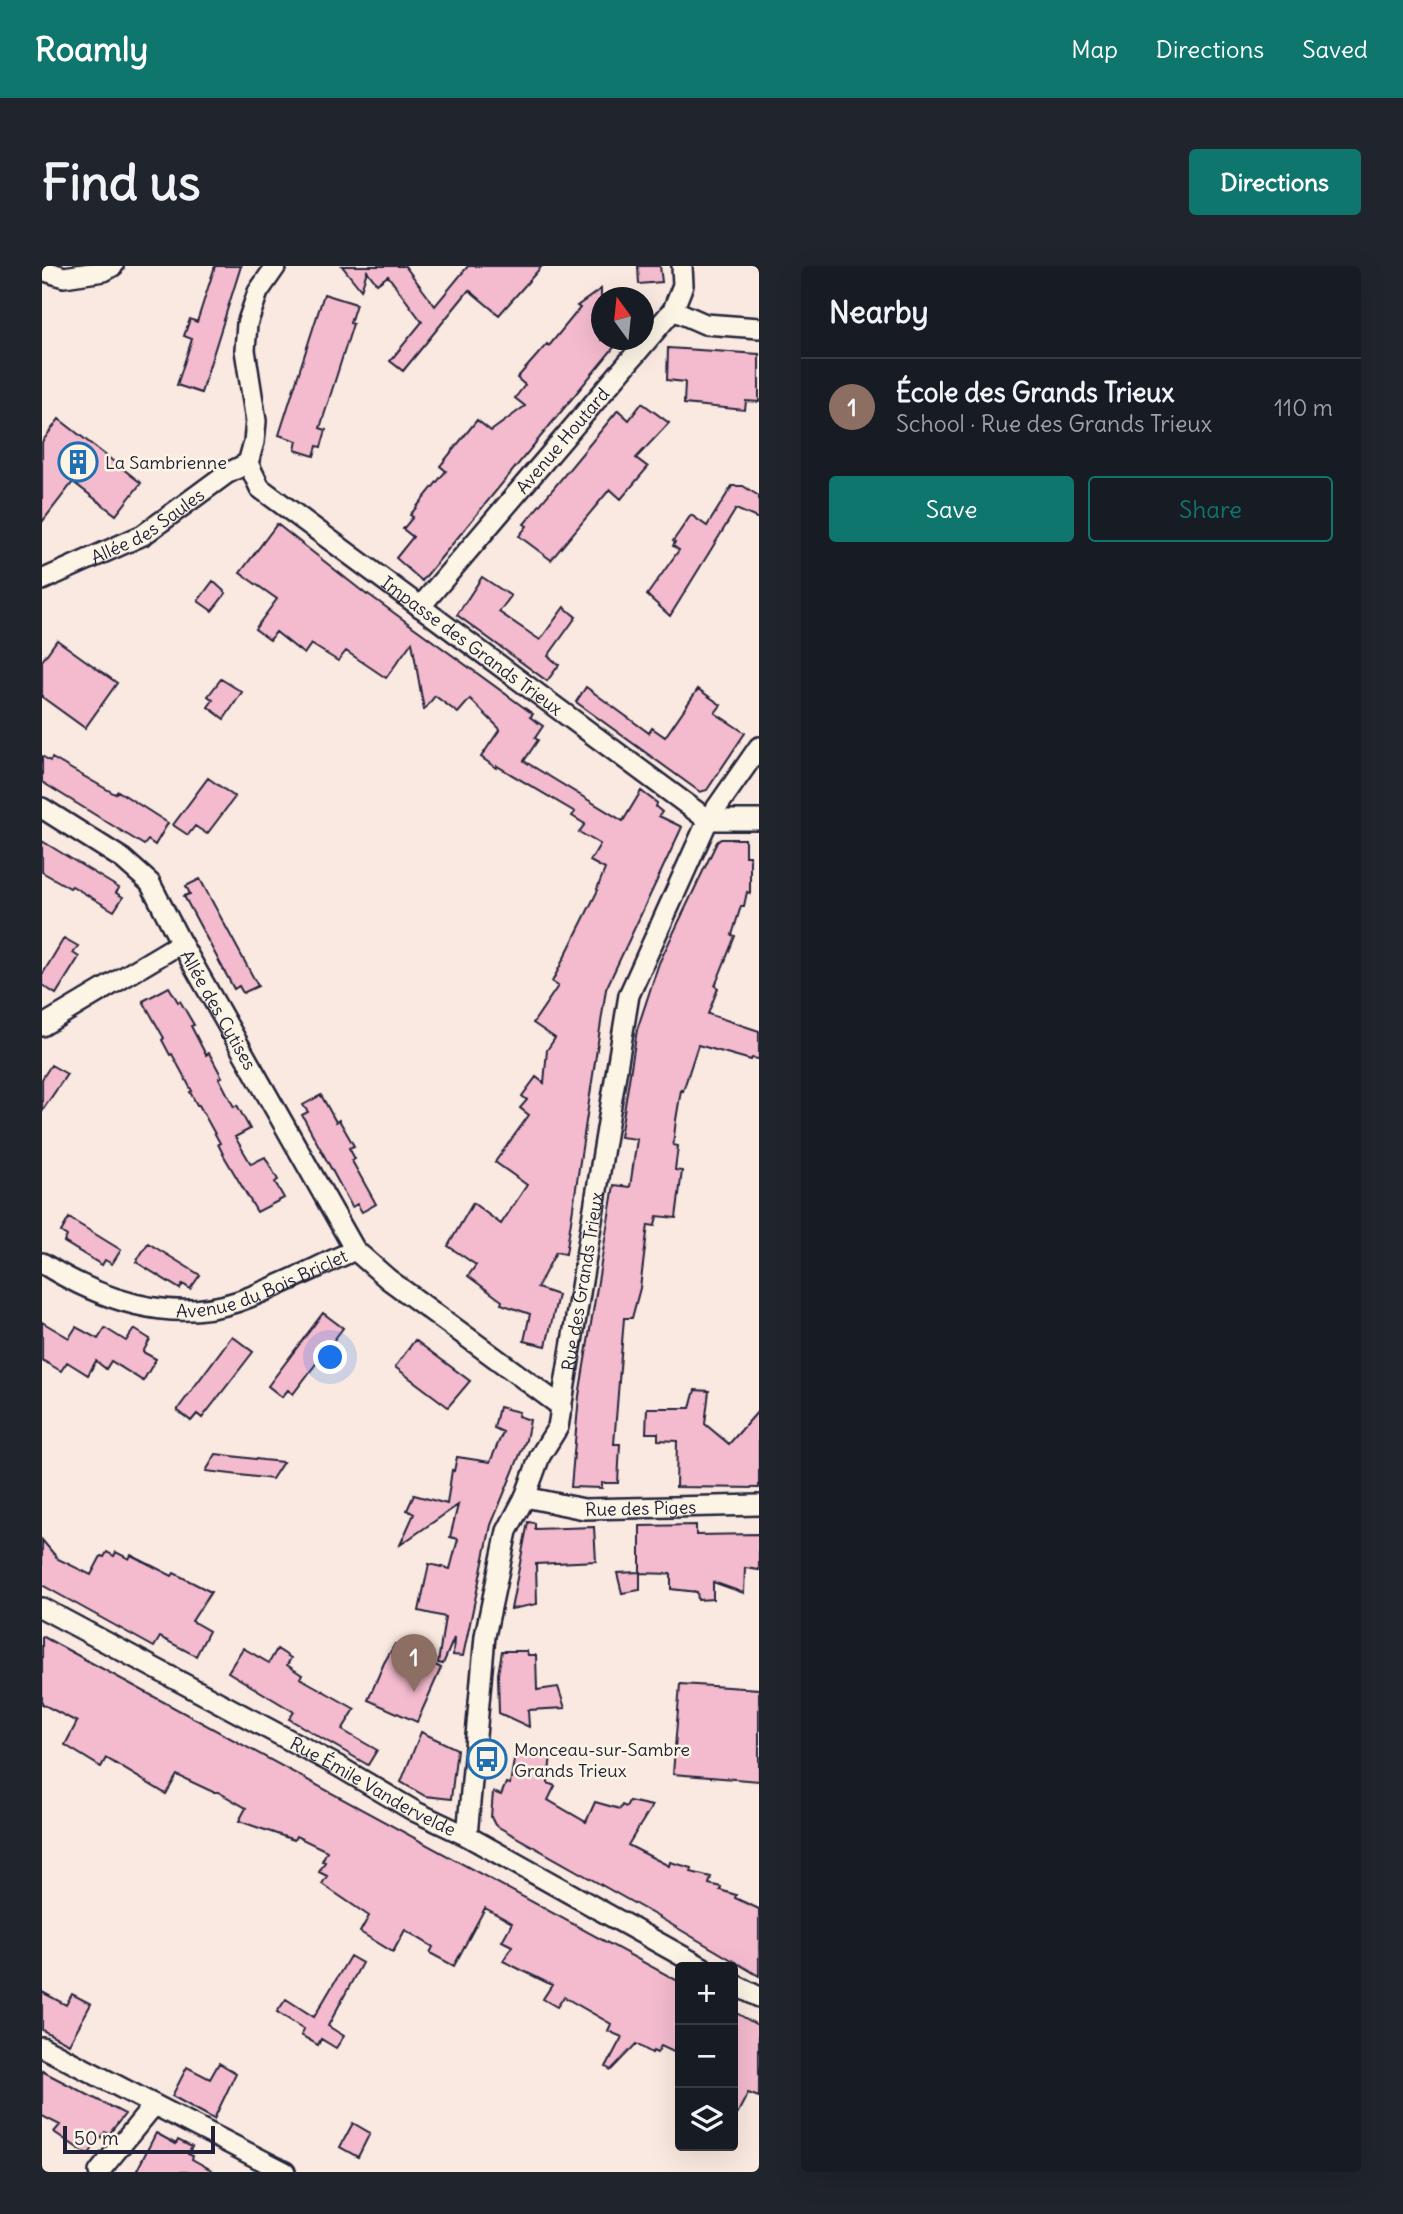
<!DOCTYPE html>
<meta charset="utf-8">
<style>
:root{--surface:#171b24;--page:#20242c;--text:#f1f3f6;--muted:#9ea1a6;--line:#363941;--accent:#0f766e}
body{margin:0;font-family:Delius,sans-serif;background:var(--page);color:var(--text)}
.controls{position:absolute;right:21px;bottom:21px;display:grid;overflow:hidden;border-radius:7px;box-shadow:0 7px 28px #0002}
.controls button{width:63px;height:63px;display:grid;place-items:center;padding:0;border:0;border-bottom:2px solid var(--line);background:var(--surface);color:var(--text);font:35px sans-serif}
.compass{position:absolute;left:549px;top:21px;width:63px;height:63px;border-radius:50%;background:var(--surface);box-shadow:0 7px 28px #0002;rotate:345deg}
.scale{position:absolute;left:21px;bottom:18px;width:152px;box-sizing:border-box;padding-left:7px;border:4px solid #22223b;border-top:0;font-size:19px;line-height:24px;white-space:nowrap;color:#22223b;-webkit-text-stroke:5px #fcf5e5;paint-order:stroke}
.you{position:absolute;left:289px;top:1092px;width:24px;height:24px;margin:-18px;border:5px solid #fff;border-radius:50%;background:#1a73e8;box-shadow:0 0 0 10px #1a73e833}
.badge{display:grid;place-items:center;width:46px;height:46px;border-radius:50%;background:var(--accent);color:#fff;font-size:23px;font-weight:700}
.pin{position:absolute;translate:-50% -58px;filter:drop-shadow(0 2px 4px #0008)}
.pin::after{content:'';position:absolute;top:37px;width:24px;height:21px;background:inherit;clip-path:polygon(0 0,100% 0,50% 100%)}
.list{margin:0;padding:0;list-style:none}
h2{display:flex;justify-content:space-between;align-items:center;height:91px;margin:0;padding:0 28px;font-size:30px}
h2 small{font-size:23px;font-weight:400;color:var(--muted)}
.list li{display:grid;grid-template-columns:46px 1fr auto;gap:21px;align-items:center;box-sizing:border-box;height:98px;padding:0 28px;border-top:2px solid var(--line)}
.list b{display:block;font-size:26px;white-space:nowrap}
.list p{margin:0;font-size:23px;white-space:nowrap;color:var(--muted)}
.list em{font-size:23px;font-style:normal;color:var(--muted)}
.actions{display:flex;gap:14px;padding:21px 28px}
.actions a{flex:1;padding:16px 0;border:2px solid var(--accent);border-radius:7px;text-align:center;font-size:24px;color:var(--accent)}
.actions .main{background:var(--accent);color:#fff}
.icon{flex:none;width:38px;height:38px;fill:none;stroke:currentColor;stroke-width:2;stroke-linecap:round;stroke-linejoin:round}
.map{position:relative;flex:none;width:717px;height:1906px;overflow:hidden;border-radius:7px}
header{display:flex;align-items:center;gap:42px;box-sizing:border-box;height:98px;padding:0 35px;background:var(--accent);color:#fff}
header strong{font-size:33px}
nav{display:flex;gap:38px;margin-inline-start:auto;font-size:24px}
.intro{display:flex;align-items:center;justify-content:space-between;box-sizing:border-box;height:168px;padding:0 42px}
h1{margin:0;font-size:49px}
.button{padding:18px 32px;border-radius:7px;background:var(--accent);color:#fff;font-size:24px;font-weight:700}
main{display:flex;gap:42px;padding:0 42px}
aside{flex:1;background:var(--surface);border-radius:7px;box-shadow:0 7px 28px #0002}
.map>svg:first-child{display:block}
</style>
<header>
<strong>Roamly</strong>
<nav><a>Map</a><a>Directions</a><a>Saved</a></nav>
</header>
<div class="intro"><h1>Find us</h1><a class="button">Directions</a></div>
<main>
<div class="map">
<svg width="717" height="1906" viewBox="0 0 717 1906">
<rect width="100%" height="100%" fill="#fae9e0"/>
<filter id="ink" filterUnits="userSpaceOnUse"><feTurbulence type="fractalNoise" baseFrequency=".0143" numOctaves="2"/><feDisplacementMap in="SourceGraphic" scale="14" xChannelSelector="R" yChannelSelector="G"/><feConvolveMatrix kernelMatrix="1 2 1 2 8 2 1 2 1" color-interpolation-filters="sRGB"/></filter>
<g filter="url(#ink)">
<path fill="#f4bbce" stroke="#22223b" stroke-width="2" d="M173 0H199L159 127 135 119 150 73 142 70 148 53 155 56Z
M300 0H363L393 40 426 0H500L457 49 427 24 361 105 348 95 380 56 346 10 335 18 325 5 319 24Z
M596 0H618L620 16 597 18Z
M559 23V74H578L380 315 354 292 371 271 361 263 371 251 368 249 404 205 398 200 435 154 449 165 483 140 473 132 483 119 475 112 505 78 507 80 538 42 535 40Z
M282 28 314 38 308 57 311 58 278 162 284 164 279 181 275 180 272 190 253 184 255 175 237 169Z
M626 82 717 88V136L704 135 703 144 642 138 643 116 625 114Z
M600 137 627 157 594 192 606 201 579 233 568 223 509 294 477 270 485 260 482 258 576 144 587 154Z
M17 153 99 217 74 249 31 216 0 256V176Z
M690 220H701L717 230V253L694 243 628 350 605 329 637 284 631 280 633 276 631 275 649 249 665 260Z
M235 258 325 329 326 328 491 448 488 451 501 460 493 472 496 474 482 495 581 555 599 525 615 537 614 541 620 546 617 550 640 561 564 723 524 988 514 986 495 1022 516 1029 504 1080 482 1075 488 1048 459 1038 460 1035 426 1010 434 999 406 980 431 937 459 958 485 919 453 896 487 849 478 842 485 834 480 830 494 811 502 817 505 784 513 772 491 757 516 720 510 716 556 624 555 623 563 603 548 595 558 578 537 566 543 558 530 550 533 546 455 500 454 502 439 491 458 463 428 433 416 447 393 430 382 444 370 376 344 412 304 385 296 395 269 378 262 388 234 366 228 374 213 363 235 333 198 307Z
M440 311 469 330 457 346 498 374 522 341 534 351 506 390 517 399 505 415 415 349Z
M171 315 184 327 170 345 156 335Z
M15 374 75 417 43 462 0 431V395Z
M179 413 200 426 182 453 166 441 171 434 166 430Z
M544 421 607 467 610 462 623 471 656 423 679 439 673 447 703 467 665 524 658 526 534 436Z
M0 490 8 495 10 492 73 528 76 525 126 557 113 579 106 574 102 579 0 516Z
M166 512 193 531 165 568 153 560 146 569 131 559Z
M679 573H703V590H708V627L705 626 702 640H699L690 669 693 670 673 720 676 722 666 748 717 765V793L710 792 709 794 656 779 641 825 639 824 634 854 631 879 636 880 633 904 640 905 634 952 615 950 613 960 606 959 598 1022 590 1052H582L572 1178H578L576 1217H560V1222L529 1221 537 1130 572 919 588 921 595 873 578 871 595 764 617 697 675 576Z
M0 575 77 622 74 627 81 631 72 645 30 620 28 622 0 606Z
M158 613 216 720 201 727 197 720 192 723 142 630 148 628 144 620Z
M22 672 36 680 31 687 37 691 14 728 0 719V709Z
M127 721 136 736 138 735 152 759 149 760 164 789 167 787 180 811 177 812 192 841 195 839 208 863 193 871 209 898 223 891 236 914 233 916 242 932 215 946 182 890 176 878 178 877 157 839H155L148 826 150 825 130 788 128 789 120 774 122 772 101 735Z
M9 799 25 808 0 845V813Z
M279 829 294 856 297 854 312 880 307 882 313 893 310 895 334 938 320 946 315 938 310 941 260 849 266 846 261 839Z
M27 952 79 984 70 998 63 994 60 999 22 976 25 970 19 966Z
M106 977 158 1009 148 1023 141 1018 138 1023 94 996Z
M281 1047 301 1062 251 1128 246 1124 240 1131 226 1120Z
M0 1056 27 1072 34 1061 56 1073 63 1062 84 1075 92 1063 108 1073 101 1086 114 1093 101 1115 69 1095 64 1103 54 1095 46 1109 25 1096 19 1105 0 1094Z
M190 1070 211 1086 160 1152 155 1148 149 1155 135 1144Z
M373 1074 428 1115 406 1141 353 1101Z
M653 1124 667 1125 663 1158 687 1178 717 1144V1222L634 1221 635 1175 616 1174V1167H604L605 1142H648Z
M457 1141 477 1146 476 1150 488 1154 484 1174 449 1259 421 1390 411 1389 412 1372 401 1398 396 1397 403 1351 377 1345 387 1298 408 1303 416 1273 408 1271 416 1239 358 1279 372 1248 365 1244 372 1229 405 1238 410 1204 412 1205 415 1191 448 1196 461 1166 452 1162Z
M174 1188 221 1194 241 1196 230 1213 164 1205Z
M486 1256 493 1257V1263L552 1261 554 1295 494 1298 495 1338 469 1343Z
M654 1259V1269L717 1268V1304L703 1302 702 1327 671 1316V1333L656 1334 655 1326 629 1323V1308L598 1307V1324L580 1327 575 1307 598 1306V1260Z
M0 1274 16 1293 49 1309 59 1290 62 1291 65 1286 72 1290 74 1286 87 1293 89 1289 130 1310 132 1307 169 1326 150 1355 167 1365 154 1390 118 1371 112 1381 0 1319Z
M0 1370 638 1716V1789L619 1780 615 1787 611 1785 610 1787 594 1778 569 1804 564 1801 580 1771 566 1765 569 1758 522 1731 515 1741 501 1733 510 1719 461 1695 470 1680 460 1675 470 1657 443 1642 412 1700 388 1687 391 1681 363 1664 351 1686 318 1666 327 1650 280 1618 285 1610 277 1606 283 1596 280 1595 285 1585 254 1570 252 1574 197 1555 204 1542 176 1526H171L135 1509 124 1528 64 1492 59 1501 23 1479 35 1456 0 1438Z
M353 1378 399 1402 375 1456 326 1434 342 1397Z
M201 1382 227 1397 235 1383 249 1392 245 1399 260 1409 258 1412 313 1443 300 1464 335 1484 326 1499 247 1453 252 1446 186 1406Z
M460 1385H485L486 1389H494L495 1424 516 1421 523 1442 486 1444 487 1461 457 1447 456 1408Z
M638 1418 717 1423V1515L631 1508Z
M379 1466 415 1483 409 1533 383 1530 359 1516Z
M474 1482 509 1488 506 1517 513 1520 506 1534 544 1556 553 1536 578 1543 580 1539 584 1541 587 1535 610 1540 586 1579 627 1600 628 1596 650 1602 649 1606 669 1611 667 1618 679 1621 678 1624 694 1629 693 1632 717 1643V1710L620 1653 453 1559 449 1551 451 1526 459 1529 464 1517 468 1518Z
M308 1690 320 1697 286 1760 302 1770 294 1782 279 1773 276 1779 259 1769 262 1763 235 1746 244 1733 272 1751Z
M0 1726 24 1739 30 1728 49 1738 27 1778 0 1764Z
M691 1745 717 1760V1831L706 1827 691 1856Z
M177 1797 194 1807 172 1853 130 1830 145 1801 168 1813Z
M0 1805 83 1848 67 1868 63 1866 46 1889 12 1866 18 1859 0 1850Z
M311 1857 328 1867 316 1891 298 1881Z
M114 1867 134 1878 136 1874 150 1881 146 1888 151 1890 150 1893 173 1906H94Z"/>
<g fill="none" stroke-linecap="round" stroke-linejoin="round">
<g stroke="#22223b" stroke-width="24">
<g id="street">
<path d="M0 4 22 11 62 5 71 0"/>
<path d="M631 44 663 58 717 62"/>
<path id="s1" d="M206 197 218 222 666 554H717"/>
<path d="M206 197 212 176 214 155 203 84 205 58 216 26 234 0"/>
<path id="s2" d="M0 314 101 269 184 208 206 197"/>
<path id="s3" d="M378 341 631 44 641 19 640 0"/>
<path id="s4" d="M0 542 81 593 108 617 139 677 313 984"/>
<path d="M0 760 139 677"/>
<path id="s5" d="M0 997C57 1033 127 1058 194 1036 235 1022 274 1001 313 984L346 1013 520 1141"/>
<path id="s6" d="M483 1231 542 1243 717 1239"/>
<path id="s7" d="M0 1342 296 1500 374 1546 425 1570 660 1701"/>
<path id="s8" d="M425 1570 443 1370 465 1265 483 1231 498 1190 516 1161 587 729 666 554 717 481"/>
<path d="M691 1718 717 1731"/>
<path d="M0 1781 243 1906"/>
<path d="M57 1906 112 1839"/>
</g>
</g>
<use href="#street" stroke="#fcf5e5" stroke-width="19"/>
</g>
</g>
<defs>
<g id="building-ring" transform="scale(2.0125)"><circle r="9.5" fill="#fcf5e5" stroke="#1f6fb2" stroke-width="1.5"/><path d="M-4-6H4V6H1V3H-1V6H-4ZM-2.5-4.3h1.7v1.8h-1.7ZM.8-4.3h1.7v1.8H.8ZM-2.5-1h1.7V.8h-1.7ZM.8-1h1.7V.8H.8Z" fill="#1f6fb2"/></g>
<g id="bus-ring" transform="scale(2.0125)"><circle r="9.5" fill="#fcf5e5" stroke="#1f6fb2" stroke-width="1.5"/><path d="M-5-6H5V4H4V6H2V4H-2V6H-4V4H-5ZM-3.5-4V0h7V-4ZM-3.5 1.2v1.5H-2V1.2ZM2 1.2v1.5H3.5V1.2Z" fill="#1f6fb2"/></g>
</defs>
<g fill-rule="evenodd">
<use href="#building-ring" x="36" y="196"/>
<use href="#bus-ring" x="445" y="1493"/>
</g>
<g text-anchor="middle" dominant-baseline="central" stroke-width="5" stroke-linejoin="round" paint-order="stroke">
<g font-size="18" fill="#22223b" stroke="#fcf5e5">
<text stroke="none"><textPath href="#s3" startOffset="219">Avenue Houtard</textPath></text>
<text stroke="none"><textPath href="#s2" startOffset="119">Allée des Saules</textPath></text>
<text stroke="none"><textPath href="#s1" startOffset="292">Impasse des Grands Trieux</textPath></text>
<text stroke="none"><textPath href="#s4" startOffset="276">Allée des Cytises</textPath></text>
<text stroke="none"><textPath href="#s5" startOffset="234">Avenue du Bois Briclet</textPath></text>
<text stroke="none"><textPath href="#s8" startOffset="572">Rue des Grands Trieux</textPath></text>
<text stroke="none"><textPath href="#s6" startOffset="117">Rue des Piges</textPath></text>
<text stroke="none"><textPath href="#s7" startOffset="376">Rue Émile Vandervelde</textPath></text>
</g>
<g font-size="18" fill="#22223b" stroke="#fcf5e5" text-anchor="start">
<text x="63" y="196">La Sambrienne</text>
<text x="472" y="1483">Monceau-sur-Sambre<tspan x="472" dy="21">Grands Trieux</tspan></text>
</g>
</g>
</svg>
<div class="controls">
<button>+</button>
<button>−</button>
<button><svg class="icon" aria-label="layers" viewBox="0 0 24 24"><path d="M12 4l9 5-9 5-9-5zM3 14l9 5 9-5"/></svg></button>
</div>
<svg class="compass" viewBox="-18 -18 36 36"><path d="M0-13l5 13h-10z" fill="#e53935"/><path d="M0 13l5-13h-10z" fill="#9ea1a6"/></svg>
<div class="scale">50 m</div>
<div class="you"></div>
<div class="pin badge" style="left:372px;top:1426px;background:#8d6e63">1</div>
</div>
<aside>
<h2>Nearby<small></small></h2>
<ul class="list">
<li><span class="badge" style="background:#8d6e63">1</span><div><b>École des Grands Trieux</b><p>School · Rue des Grands Trieux</p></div><em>110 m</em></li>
</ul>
<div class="actions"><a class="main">Save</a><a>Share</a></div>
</aside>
</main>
